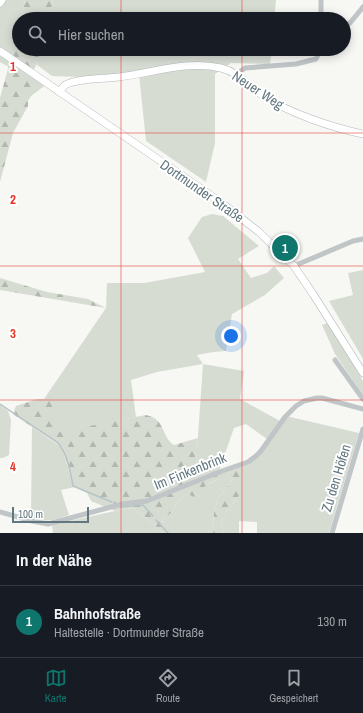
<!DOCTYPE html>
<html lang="de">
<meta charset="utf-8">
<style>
:root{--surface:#171b24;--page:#20242c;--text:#f1f3f6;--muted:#9ea1a6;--line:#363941;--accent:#0f766e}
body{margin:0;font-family:"Archivo Narrow",sans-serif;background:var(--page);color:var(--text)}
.scale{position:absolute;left:12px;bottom:10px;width:77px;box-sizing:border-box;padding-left:4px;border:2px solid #62777f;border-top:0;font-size:11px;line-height:14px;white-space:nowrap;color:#62777f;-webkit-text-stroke:3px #fff;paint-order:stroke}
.you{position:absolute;left:231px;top:336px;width:14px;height:14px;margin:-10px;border:3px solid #fff;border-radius:50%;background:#1a73e8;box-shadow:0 0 0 6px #1a73e833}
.badge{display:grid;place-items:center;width:26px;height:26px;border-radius:50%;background:var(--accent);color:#fff;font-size:13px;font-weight:700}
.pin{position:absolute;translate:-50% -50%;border:2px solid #fff;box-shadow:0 1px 4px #0006}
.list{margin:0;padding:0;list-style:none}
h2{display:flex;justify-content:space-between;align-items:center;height:52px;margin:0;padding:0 16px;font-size:17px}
h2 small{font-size:13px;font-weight:400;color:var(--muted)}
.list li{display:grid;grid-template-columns:26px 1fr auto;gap:12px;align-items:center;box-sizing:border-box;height:72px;padding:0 16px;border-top:1px solid var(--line)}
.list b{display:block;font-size:15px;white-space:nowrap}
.list p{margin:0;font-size:13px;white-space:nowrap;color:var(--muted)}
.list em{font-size:13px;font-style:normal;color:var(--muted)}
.icon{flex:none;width:22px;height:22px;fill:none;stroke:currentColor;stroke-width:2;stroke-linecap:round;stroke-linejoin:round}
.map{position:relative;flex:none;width:363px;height:533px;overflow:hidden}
.search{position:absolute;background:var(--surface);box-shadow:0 2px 10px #0003;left:12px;right:12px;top:12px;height:44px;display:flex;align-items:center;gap:10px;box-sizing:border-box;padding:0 14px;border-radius:22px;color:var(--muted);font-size:15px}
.sheet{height:124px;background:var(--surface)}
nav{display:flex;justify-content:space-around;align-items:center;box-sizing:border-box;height:56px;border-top:1px solid var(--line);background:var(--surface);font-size:11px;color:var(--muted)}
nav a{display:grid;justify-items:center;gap:2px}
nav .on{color:var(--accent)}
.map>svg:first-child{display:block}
</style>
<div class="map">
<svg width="363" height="533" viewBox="0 0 363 533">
<defs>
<pattern id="forest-firs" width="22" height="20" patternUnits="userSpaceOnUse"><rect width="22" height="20" fill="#d7dcd3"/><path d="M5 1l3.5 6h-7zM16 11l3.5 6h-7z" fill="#b2b7b0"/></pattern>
</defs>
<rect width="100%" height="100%" fill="#f7f7f4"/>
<path fill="#d7dcd3" d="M0 0H25L21 19H19V28L9 67 0 62Z
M53 0H276L274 19H49Z
M40 49H272L270 64 231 63 215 74V143L206 182 146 141 139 74 80 77 52 76 37 65Z
M212 214 223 216 259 246 238 259 251 278 267 273 274 266 284 278 265 295 232 314 226 351 213 352 197 355 203 364 244 371 240 399 280 421 267 439 246 424 234 428 220 468 195 479 203 364 157 372 131 380 136 417 54 434V399H44L106 308 107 283H144L205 272 188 238 202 217Z
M363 270V359L329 301 353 295 348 273Z
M328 323 363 381V395L335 354 322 325Z
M0 405 8 411 11 420 9 455 3 458H0Z
M286 416 359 433 329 533H257V522L239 521V533H224L221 523 228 509 239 496V466L248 463Z
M32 427 62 448 73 486 75 487 61 490 69 515C51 521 49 522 31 518Z
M223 477H234L218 499 214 512 213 525 208 533H169L170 532 162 524 163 519 172 512 178 500 188 494 194 496 202 487Z
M134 508 163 533H53L52 525 115 511Z"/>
<path fill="url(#forest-firs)" d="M25 0H53L49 19H21Z
M19 28V49H40L38 62 32 73 47 84 31 96 28 101V106L13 133 0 182V98Z
M0 278 47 292 88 299 106 308 0 290Z
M37 399H54V433L146 415C166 419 161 437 174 445L198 438 195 478 220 468 222 472 239 466 248 478 239 496 228 509 221 523 224 533H208L213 525 214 512 218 499 234 477C217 477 204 484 194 497L188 494 178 500 172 512 163 519 162 523 171 531 169 533H163L134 508 115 511 91 501 87 493 73 486 64 454 62 448 57 444 13 414 16 406Z"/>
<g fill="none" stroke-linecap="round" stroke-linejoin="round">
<path stroke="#b5c5c7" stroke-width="1.5" d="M0 404 57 442C68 454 70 471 73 486L112 502
M120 507 143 505 153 516
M156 520 168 533"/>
<g stroke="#b0b8bb" stroke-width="8">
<path id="secondary" d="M0 3 2 0
M0 51 219 201 259 232 294 266 313 294 363 373
M59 92C61 90 63 87 65 85 77 78 105 79 119 77 152 73 188 60 221 68 239 72 249 87 264 96 288 113 334 128 363 134"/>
</g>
<path stroke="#c0c5c8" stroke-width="5" d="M321 19V0
M344 26 350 23 363 7
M237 74 245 68 296 64 316 59 321 49
M294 266 353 241 363 239
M335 360 363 399
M0 512 32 521 48 524 122 504 147 501 222 471 248 462 256 456 261 451 285 417 296 406 304 401 317 398H322L363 409
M332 533 363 429"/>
<use href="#secondary" stroke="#fff" stroke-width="7"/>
</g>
<path fill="none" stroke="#e43626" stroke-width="1" stroke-opacity="0.55" d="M121 0V19M242 0V19M121 49V533M242 49V533M0 133H363M0 266H363M0 400H363"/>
<g text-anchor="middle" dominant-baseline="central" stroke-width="4" stroke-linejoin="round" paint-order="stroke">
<g font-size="14" fill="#62777f" stroke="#fff">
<text transform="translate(258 90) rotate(33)">Neuer Weg</text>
<text transform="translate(202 191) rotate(35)">Dortmunder Straße</text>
<text transform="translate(190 471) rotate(-22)">Im Finkenbrink</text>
<text transform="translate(336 478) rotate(-73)">Zu den Höfen</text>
</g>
</g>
<g font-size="13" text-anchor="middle" font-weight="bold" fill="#e43626" stroke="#fff" stroke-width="4" stroke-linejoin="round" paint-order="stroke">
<text x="13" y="71">1</text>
<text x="13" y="204">2</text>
<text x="13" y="338">3</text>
<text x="13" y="471">4</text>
</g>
</svg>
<div class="scale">100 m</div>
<div class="you"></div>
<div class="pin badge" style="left:285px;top:248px">1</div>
<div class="search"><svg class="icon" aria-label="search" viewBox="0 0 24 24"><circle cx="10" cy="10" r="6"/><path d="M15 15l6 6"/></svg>Hier suchen</div>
</div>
<section class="sheet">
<h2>In der Nähe<small></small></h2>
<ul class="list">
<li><span class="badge">1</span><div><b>Bahnhofstraße</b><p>Haltestelle · Dortmunder Straße</p></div><em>130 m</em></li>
</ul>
</section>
<nav>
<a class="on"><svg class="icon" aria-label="map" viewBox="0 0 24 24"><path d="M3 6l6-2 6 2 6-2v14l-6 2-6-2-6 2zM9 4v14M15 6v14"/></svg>Karte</a>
<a><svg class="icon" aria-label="directions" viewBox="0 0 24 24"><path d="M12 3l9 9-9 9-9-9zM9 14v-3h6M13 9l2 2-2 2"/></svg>Route</a>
<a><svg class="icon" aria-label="saved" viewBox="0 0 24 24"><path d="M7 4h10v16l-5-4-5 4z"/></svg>Gespeichert</a>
</nav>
